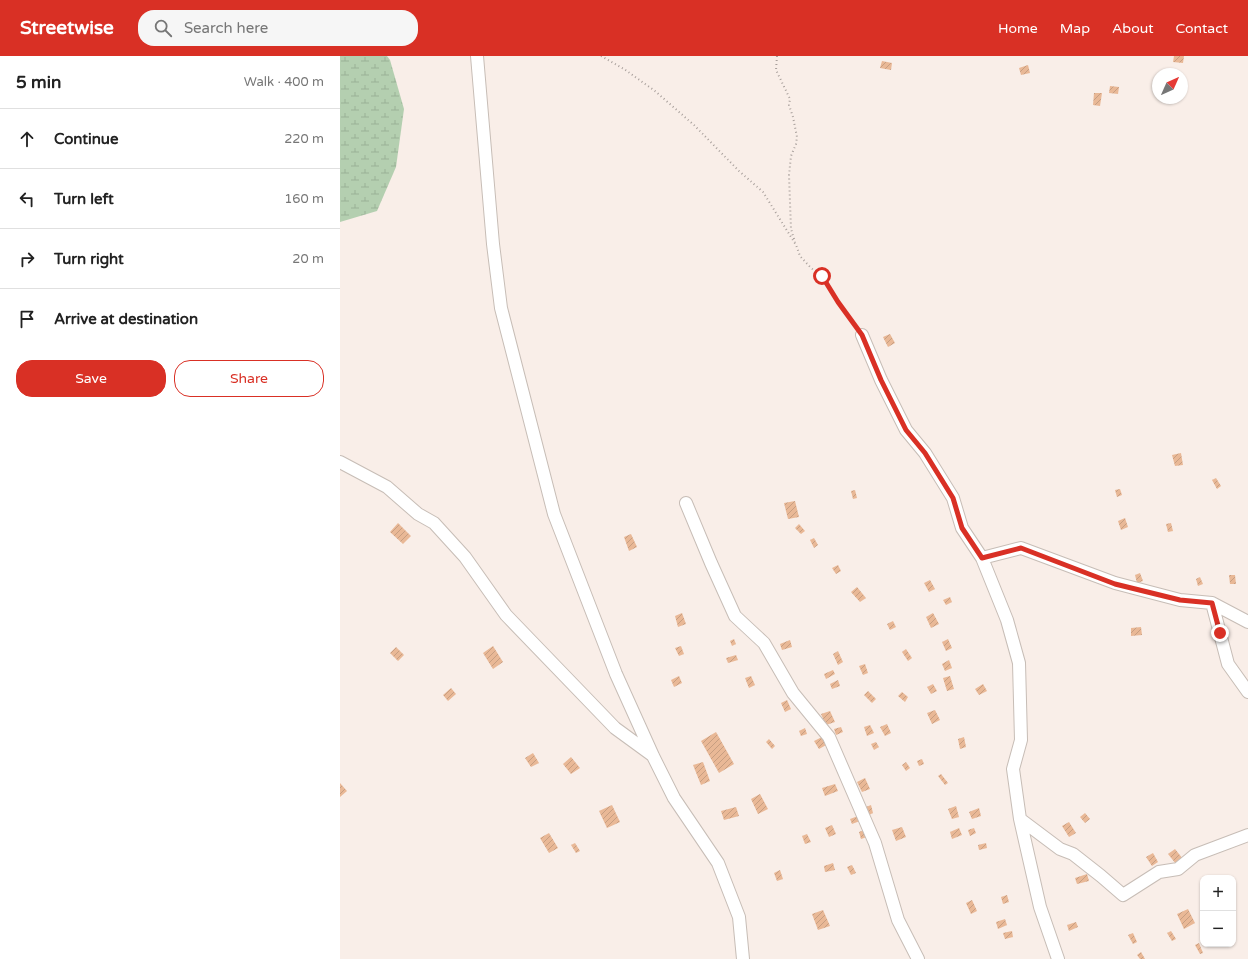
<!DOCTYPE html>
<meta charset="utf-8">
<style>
:root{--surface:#fff;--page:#f6f6f6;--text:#222;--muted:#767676;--line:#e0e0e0;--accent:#d93025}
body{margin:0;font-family:"Varela Round",sans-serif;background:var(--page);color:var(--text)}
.controls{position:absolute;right:12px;bottom:12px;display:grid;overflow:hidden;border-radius:8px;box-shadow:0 1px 3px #0004}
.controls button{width:36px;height:36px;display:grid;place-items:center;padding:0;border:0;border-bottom:1px solid var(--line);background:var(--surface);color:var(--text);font:20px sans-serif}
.compass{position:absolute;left:812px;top:12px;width:36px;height:36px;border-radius:50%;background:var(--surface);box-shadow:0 1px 3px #0004;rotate:45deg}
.stop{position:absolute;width:12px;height:12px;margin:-9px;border:3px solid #d93025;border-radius:50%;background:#fff}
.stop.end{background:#d93025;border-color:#fff;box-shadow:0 1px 4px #0008}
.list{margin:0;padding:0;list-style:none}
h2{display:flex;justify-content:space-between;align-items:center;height:52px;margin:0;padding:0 16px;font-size:17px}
h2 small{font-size:13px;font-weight:400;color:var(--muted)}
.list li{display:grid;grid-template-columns:26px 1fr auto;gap:12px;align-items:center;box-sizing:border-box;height:60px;padding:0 16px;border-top:1px solid var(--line)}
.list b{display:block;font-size:15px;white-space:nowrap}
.list em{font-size:13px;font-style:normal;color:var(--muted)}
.actions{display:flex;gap:8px;padding:12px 16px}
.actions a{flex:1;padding:9px 0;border:1px solid var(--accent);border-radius:16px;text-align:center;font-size:14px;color:var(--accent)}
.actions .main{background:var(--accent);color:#fff}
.icon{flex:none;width:22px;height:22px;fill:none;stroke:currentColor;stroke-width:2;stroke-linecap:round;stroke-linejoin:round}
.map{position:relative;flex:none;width:908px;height:903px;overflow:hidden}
header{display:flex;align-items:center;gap:24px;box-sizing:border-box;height:56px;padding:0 20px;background:var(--accent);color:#fff}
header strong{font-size:19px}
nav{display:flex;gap:22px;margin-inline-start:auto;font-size:14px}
.search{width:280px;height:36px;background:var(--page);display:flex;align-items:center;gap:10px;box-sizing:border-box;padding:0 14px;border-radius:16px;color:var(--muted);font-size:15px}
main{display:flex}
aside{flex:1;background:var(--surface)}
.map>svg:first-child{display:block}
</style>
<header>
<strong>Streetwise</strong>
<div class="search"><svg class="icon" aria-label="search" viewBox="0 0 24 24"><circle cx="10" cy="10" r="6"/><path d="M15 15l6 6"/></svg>Search here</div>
<nav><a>Home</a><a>Map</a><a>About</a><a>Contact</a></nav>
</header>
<main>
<aside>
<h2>5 min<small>Walk · 400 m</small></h2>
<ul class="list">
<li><svg class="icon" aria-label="ahead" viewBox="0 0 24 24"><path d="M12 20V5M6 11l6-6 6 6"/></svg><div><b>Continue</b></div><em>220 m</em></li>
<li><svg class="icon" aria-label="left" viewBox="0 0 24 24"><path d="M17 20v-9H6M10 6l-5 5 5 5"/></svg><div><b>Turn left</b></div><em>160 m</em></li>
<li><svg class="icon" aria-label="right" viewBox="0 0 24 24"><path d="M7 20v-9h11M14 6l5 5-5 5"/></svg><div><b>Turn right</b></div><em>20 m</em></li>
<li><svg class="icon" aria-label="arrive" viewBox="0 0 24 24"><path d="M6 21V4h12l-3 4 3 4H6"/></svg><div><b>Arrive at destination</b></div></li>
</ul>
<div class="actions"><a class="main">Save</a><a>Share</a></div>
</aside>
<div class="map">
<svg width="908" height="903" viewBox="0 0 908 903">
<defs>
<pattern id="wetland-marsh" width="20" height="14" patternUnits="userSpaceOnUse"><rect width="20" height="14" fill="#b4cfb0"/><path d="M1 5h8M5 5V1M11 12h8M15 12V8" fill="none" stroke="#9ab197"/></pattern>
<pattern id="building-hatch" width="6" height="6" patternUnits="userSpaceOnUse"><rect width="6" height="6" fill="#e9b896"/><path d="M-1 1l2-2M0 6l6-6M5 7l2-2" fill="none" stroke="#c79e81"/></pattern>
</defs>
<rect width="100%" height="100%" fill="#f9eee8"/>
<path fill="url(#wetland-marsh)" d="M0 0H47L50 4 64 53 56 111 37 155 0 166Z"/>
<path fill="url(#building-hatch)" d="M834 0H844L843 7 833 6Z
M542 5 552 7 551 14 540 12Z
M688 9 690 17 681 19 679 12Z
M770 30 779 31 778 38 769 37Z
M754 37H762L760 50 753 49Z
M550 278 555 287 548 291 543 281Z
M841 397 843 409 835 410 832 399Z
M876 422 881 430 877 433 872 424Z
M780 433 782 439 777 441 775 434Z
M515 434 517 442 513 443 511 435Z
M455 445 459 461 448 463 444 447Z
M785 462 788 471 781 474 778 465Z
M58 467 71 480 63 488 50 476Z
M831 467 833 475 828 476 826 468Z
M459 468 465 475 461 478 455 472Z
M291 478 297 491 289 495 284 481Z
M474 482 478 489 474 492 470 484Z
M498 509 501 515 496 518 492 512Z
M800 517 803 525 797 527 795 519Z
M889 519H895L896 528H890Z
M860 521 863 528 858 530 856 523Z
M590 524 595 533 589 536 584 527Z
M517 531 526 542 520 546 511 536Z
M610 541 612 546 606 549 603 544Z
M342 557 346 568 338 571 335 560Z
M593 557 599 568 591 572 586 561Z
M553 565 556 571 550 574 547 568Z
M801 571 802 579 791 580V572Z
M394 583 396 588 392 590 390 585Z
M608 583 612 592 606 595 602 586Z
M450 584 452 591 442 594 440 588Z
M153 590 163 606 153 613 143 597Z
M341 590 344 598 339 600 335 592Z
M56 591 64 599 58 605 50 597Z
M566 593 572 602 568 605 562 596Z
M498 595 503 606 498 609 493 598Z
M396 599 398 604 388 607 386 602Z
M609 604 612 612 605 615 602 608Z
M525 608 528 617 523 619 519 610Z
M493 614 495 618 486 623 484 618Z
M339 620 342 627 334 631 331 624Z
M411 620 415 629 409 632 405 622Z
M610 620 614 633 607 635 603 622Z
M498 624 500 630 492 633 490 628Z
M593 628 597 635 591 638 587 631Z
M643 628 647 635 639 639 635 633Z
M111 632 116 638 108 645 103 639Z
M528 635 536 643 532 647 524 639Z
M562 636 568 641 565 646 558 640Z
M447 644 451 653 445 656 441 647Z
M595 654 600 664 592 668 587 657Z
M490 655 495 666 486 669 481 658Z
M547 668 551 677 545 680 540 671Z
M530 669 534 677 527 680 524 671Z
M501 671 503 676 496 679 494 673Z
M465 672 467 678 461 680 459 675Z
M376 676 394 708 379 717 361 685Z
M484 680 488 688 479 693 474 685Z
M624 681 626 691 620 693 618 683Z
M429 683 435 690 432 693 426 686Z
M536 686 539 691 534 694 531 688Z
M193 697 199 707 191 711 185 702Z
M231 701 240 712 231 718 223 708Z
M582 703 584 708 579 710 577 705Z
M363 706 370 725 361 729 353 709Z
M566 706 570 712 566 715 562 709Z
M601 718 608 727 605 729 598 720Z
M525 722 530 733 522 736 517 726Z
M0 727 7 735 0 741Z
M495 728 498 735 485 740 482 732Z
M420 738 428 753 418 758 411 743Z
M272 749 280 766 267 772 259 755Z
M531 749 533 757 529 759 526 751Z
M616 750 619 761 612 763 608 753Z
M396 751 399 760 384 764 381 755Z
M639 752 641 760 632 763 629 756Z
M745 757 750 763 745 767 740 761Z
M518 760 520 765 512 768 510 763Z
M729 766 736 777 729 781 722 770Z
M492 769 496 778 489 781 485 772Z
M562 771 566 781 556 785 552 774Z
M619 772 622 779 612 783 610 776Z
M634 772 636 777 630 780 628 774Z
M524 774 527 781 521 783 519 776Z
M209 777 218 792 209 797 200 782Z
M467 778 471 786 465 788 462 780Z
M235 787 240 795 236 797 231 789Z
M646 787 647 792 639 794 638 789Z
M835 793 843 803 836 808 828 798Z
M813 797 818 806 812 810 806 801Z
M493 807 495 814 485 816 484 810Z
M512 809 516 817 511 819 507 811Z
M440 814 443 823 437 825 434 817Z
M747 818 749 825 737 828 735 822Z
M667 839 669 846 663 848 661 841Z
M632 844 637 855 631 858 626 847Z
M848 853 855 867 844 873 837 858Z
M483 854 490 870 478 874 472 858Z
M665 863 667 869 658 873 656 866Z
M736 866 738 871 729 875 727 869Z
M672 875 673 881 665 883 663 877Z
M831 875 836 883 832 885 827 877Z
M793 877 797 886 793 888 788 879Z
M859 887 863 897 860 898 855 889Z
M801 896 805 903H800L797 899Z"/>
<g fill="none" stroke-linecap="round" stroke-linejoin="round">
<g stroke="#c7bdb6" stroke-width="14">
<path id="minor" d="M137 0 153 188 161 252 214 458 276 618 313 700 334 742 378 807 399 861 403 903
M522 279 541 324 566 374 585 397 613 442 622 472 642 502 667 564 679 607 681 684 673 713 680 763 700 851 718 903
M0 406 47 431 78 458 94 467 125 501 166 559 275 672 312 699
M346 447 371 507 395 560 424 587 453 637 489 681 535 787 558 864 578 903
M642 502 681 492 775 527 840 544 872 547 908 566
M872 547 888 608 908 636
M680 763 720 793 733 798 761 820 783 839 819 816 838 813 855 799 908 779"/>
</g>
<path stroke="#a9a09c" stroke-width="2" stroke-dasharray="1 3" stroke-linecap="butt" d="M261 0 284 13 315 35 354 69 399 115 423 136 456 189 460 200 471 212 482 220 498 246 517 271
M437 0 436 14 450 43 449 49 453 61 457 81 456 88 451 100 449 119 451 173 455 186"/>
<use href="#minor" stroke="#fff" stroke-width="12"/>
</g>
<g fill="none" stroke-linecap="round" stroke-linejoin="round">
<path stroke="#d93025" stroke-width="5" d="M482 220 498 246 522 279 541 324 566 374 585 397 613 442 622 472 642 502 681 492 775 528 840 544 872 547 880 577"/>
</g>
</svg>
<div class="controls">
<button>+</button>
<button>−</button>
</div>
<svg class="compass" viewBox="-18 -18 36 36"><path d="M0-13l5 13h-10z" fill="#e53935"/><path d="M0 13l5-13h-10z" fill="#767676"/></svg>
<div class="stop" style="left:482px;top:220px"></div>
<div class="stop end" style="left:880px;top:577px"></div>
</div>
</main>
